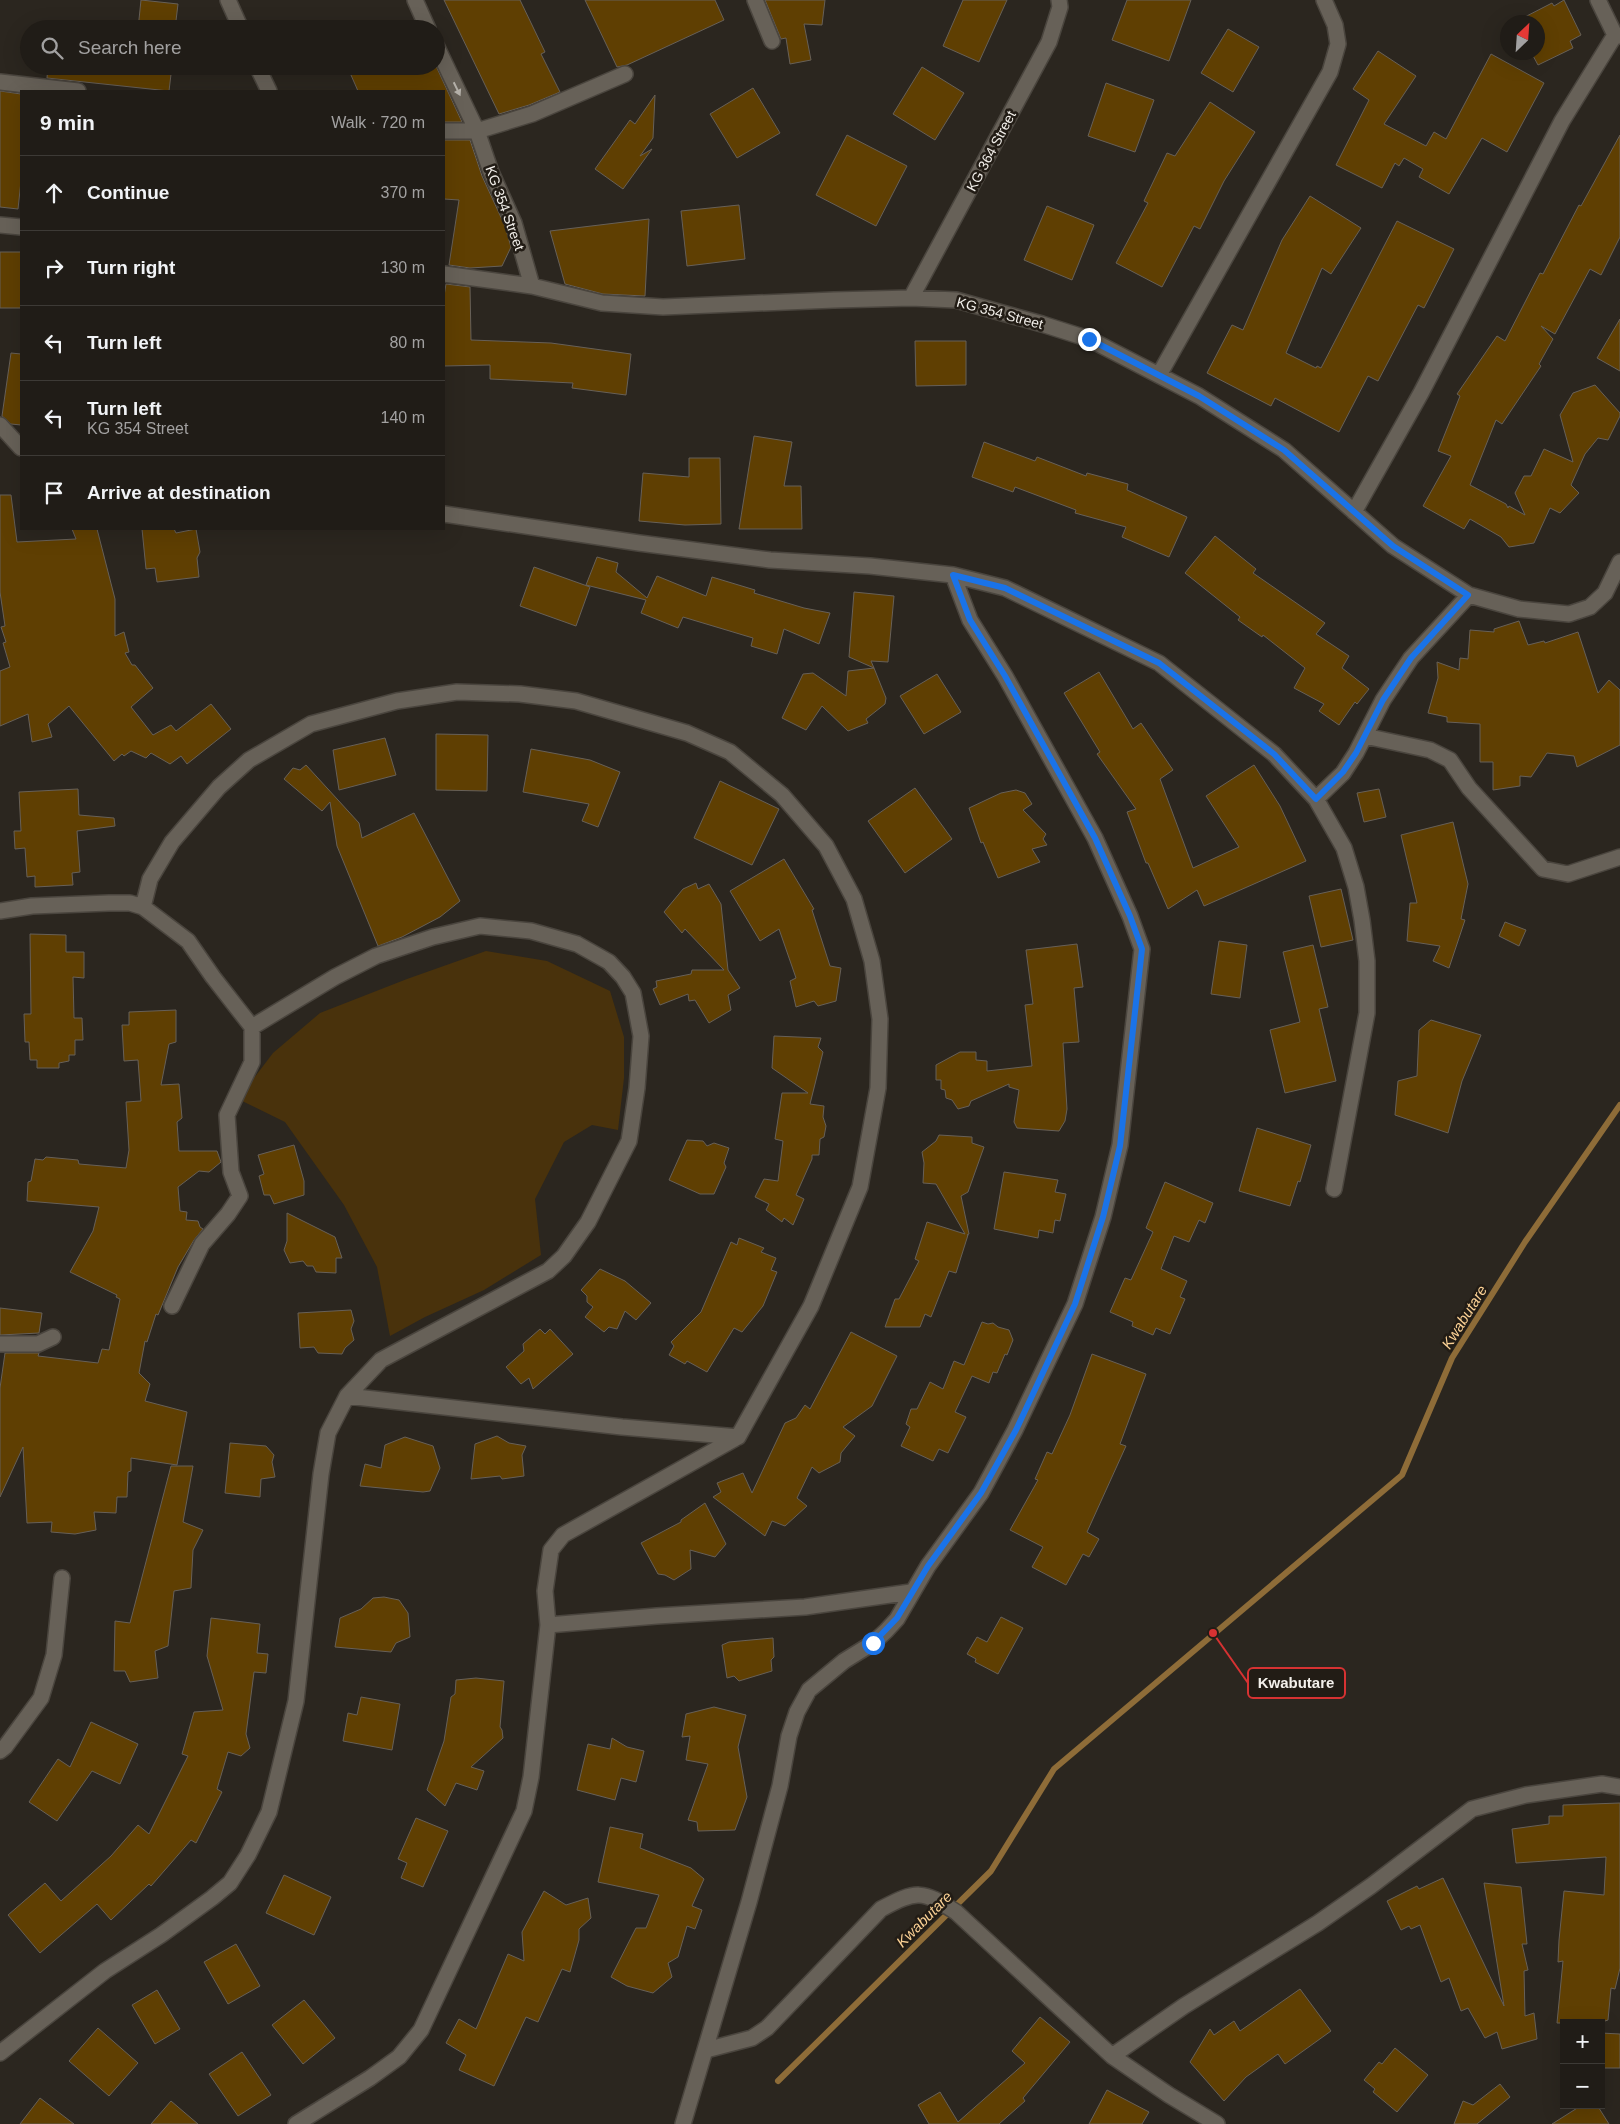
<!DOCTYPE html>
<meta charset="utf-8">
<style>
:root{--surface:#201c17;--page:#2d2924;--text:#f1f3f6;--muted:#a2a1a1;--line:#3d3a36}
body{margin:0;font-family:Helvetica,sans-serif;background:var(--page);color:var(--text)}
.controls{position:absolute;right:15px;bottom:15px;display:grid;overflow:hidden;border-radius:0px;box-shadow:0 5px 20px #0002}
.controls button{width:45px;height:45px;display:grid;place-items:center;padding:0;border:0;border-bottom:1px solid var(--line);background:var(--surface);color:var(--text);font:25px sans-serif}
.compass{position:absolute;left:1500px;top:15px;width:45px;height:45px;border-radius:50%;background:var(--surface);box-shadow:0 5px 20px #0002;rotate:25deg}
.stop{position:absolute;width:15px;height:15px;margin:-11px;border:4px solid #1a73e8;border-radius:50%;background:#fff}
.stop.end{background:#1a73e8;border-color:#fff;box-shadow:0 1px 5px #0008}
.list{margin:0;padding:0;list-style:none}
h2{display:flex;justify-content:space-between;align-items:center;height:65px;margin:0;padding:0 20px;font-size:21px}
h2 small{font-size:16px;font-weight:400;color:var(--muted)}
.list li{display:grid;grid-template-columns:32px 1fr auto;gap:15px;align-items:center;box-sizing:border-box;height:75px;padding:0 20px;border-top:1px solid var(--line)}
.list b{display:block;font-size:19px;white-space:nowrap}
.list p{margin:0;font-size:16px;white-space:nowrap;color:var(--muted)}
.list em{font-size:16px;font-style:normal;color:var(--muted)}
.icon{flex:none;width:28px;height:28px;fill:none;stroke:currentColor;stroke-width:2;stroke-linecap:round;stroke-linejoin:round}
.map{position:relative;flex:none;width:1620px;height:2124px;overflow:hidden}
.search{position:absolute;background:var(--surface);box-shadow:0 5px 20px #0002;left:20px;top:20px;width:425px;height:55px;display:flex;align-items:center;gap:12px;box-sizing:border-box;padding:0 18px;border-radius:28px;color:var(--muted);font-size:19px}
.panel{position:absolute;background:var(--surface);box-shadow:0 5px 20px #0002;left:20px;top:90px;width:425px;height:440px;border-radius:0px}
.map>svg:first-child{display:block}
</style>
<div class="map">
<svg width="1620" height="2124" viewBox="0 0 1620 2124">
<rect width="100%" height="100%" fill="#2b261f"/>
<path fill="#49320c" d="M486 951 547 961 610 991 624 1037V1078L618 1130 592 1125 564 1142 535 1199 541 1255 484 1290 425 1317 390 1336 377 1267 344 1205 285 1122 238 1099 273 1053 320 1013 407 979Z"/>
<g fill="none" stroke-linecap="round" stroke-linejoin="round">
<path stroke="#8e6c38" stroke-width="6" d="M778 2081 991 1871 1054 1769 1402 1475 1452 1358 1525 1242 1620 1105"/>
</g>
<path fill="#5f3f02" stroke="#676058" d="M141 0 178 4 175 29H138Z
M444 0H520L545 52 541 54 560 92 529 105 499 114Z
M585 0H715L724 20 627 65 617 67Z
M765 0H825L822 25 804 24 811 60 790 64 786 38 781 39Z
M963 0H1007L979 62 943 46Z
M1127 0H1191L1169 61 1112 40Z
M1564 0 1581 35 1570 41 1573 48 1538 65 1531 52H1538V22H1515L1552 3 1554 6Z
M1228 29 1259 47 1233 92 1201 73Z
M1378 51 1416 76 1384 124 1426 146 1434 132 1446 139 1491 54 1544 83 1507 152 1482 138 1449 194 1419 177 1423 169 1404 158 1399 166 1395 163 1382 188 1336 165 1369 100 1353 89Z
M48 66H172L169 91 47 78Z
M347 66H436L462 122H444V91H358Z
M922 67 964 93 935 140 893 114Z
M1106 83 1154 100 1135 152 1088 136Z
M753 88 780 133 737 158 710 114Z
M0 91 21 94V181L18 209 0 207Z
M655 95 653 138 640 156 652 149 623 189 595 169 630 120 635 124Z
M1210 102 1255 132 1224 181 1200 229 1194 226 1162 287 1116 263 1148 203 1144 201 1167 153 1175 156Z
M847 135 907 166 876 226 816 195Z
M1620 135V237L1601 275 1590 269 1555 334 1541 326 1553 339 1539 364 1541 366 1502 424 1496 420 1470 485 1506 504 1508 508 1509 506 1525 515 1515 493 1524 476H1531L1544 449 1573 462 1560 415 1573 393 1595 385 1620 413V416L1608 440 1598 438 1585 454 1571 485 1579 493 1560 513 1550 508 1534 543 1509 547 1501 537 1470 519 1464 529 1423 506 1451 456 1438 451 1460 396 1457 394 1497 336 1505 341 1540 273 1543 274 1579 205 1581 206Z
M444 140H470L482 176 505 226 511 247 502 266 470 268 449 265 459 200 444 199Z
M1310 196 1361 228 1331 274 1322 268 1286 353 1316 368 1317 366 1321 368 1397 221 1454 249 1424 308 1418 305 1378 381 1368 376 1339 432 1275 398 1271 406 1207 373 1232 325 1243 330 1282 240Z
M739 205 745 259 687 266 681 211Z
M1047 206 1094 225 1072 280 1024 260Z
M649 219 645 296 603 294 565 284 550 231Z
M0 252H21V308H0Z
M446 284 470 287 471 340 551 343 631 354 626 395 572 388 573 383 490 379V365L444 366V296Z
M1620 319V371L1597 358Z
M915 341H966V385L916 386Z
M11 353 21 354V425L11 424 2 416Z
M754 436 792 442 784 486H801L802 529H739Z
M984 442 1035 461 1037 457 1086 476 1087 473 1128 484 1127 490 1187 517 1169 557 1122 537 1126 527 1075 513 1076 510 1015 487 1013 492 972 477Z
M689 458H720L721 524 685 525 639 521 643 473 689 477Z
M0 495H11L17 542 76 539 72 529H97L115 599V636L124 632 129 652 125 653 132 665H135L153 688 131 707 153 735 171 725 176 731 211 704 231 729 187 764 181 756 170 764 151 753 146 758 131 751 124 756 122 754 114 761 69 706 48 724 52 737 32 742 28 714 0 726V671L10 667 3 643 6 642 1 627 5 626 0 592Z
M142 529H174L176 533 196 529 200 552 197 558 199 577 157 582 155 568 146 569Z
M1215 536 1256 569 1253 573 1325 623 1316 634 1349 656 1342 668 1369 689 1357 704 1355 702 1339 725 1319 711 1324 704 1294 688 1305 668 1263 635 1262 637 1238 620 1240 617 1185 573Z
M597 557 618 563 616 572 647 598 657 576 706 596 712 577 755 590 754 593 804 608 830 613 819 644 784 629 777 654 751 646 753 638 683 617 678 628 641 613 646 600 586 585Z
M534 567 590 587 576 626 520 606Z
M854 592 894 596 888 662 871 661 874 668 849 657Z
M1519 621 1528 645 1544 641 1545 643 1578 632 1598 693 1609 680 1620 690V745L1577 767 1574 756 1547 753 1531 777 1520 776V786L1493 790V762H1480V724L1447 722V717L1428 713 1438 678 1437 662 1459 670 1460 658 1468 659 1470 630 1494 632V629Z
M874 668 886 698 885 704 866 719 868 723 848 731 822 706 806 730 782 718 803 674 813 673 846 696 848 671Z
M1099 672 1133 729 1141 723 1173 770 1160 779 1193 868 1239 847 1206 796 1254 765 1280 806 1306 861 1204 906 1197 890 1168 909 1148 863H1146L1127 812 1136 809 1097 754 1100 752 1064 693Z
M937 674 961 712 924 734 900 696Z
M436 734 488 735 487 791 436 790Z
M385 738 396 775 339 790 333 750Z
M531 749 590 760 620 772 598 827 582 821 589 804 523 792Z
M306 765 359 823 362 838 414 813 460 901 440 917 402 937 378 946 337 846 330 802 322 811 284 779 293 768 300 770Z
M720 781 779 809 752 865 694 838Z
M915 788 952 839 905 873 868 821Z
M78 789 79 815 114 818 115 826 77 831 80 872 72 873 73 885 35 887V876L27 877 25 848 15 849 14 831H21L19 792Z
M1379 789 1386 817 1364 822 1357 793Z
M1016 790 1025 793 1032 804 1023 810 1046 834 1043 839 1047 845 1032 849 1040 862 998 878 983 842 981 843 969 808 1001 793Z
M1453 822 1468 884 1461 919 1465 920 1449 968 1433 961 1440 946 1407 941 1410 903H1417L1401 835Z
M784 859 814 909 812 910 830 966 841 968 836 1001 818 1006 814 1001 796 1007 790 981 796 978 779 929 760 941 730 891Z
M696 883 698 889 709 884 721 904 728 970 740 988 728 995 731 1010 709 1023 695 1000 689 1001 688 994 660 1005 653 989 657 987 656 981 691 974 692 970H724L685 929 682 933 664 912 683 889Z
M1341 889 1353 940 1321 947 1309 896Z
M1505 922 1526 930 1519 946 1499 936Z
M30 934 66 935V952H84V978L73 977 74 1018H82L83 1040H75V1055H69V1061L59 1063V1068H37V1060H30L29 1042H25L24 1014H31Z
M1219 941 1247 945 1240 998 1211 994Z
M1077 944 1083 987 1074 988 1079 1042 1063 1043 1067 1109 1065 1121 1059 1131 1017 1128 1014 1122 1019 1090 1009 1087V1084L971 1101 969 1106 958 1109 952 1100 946 1098 945 1090 941 1089V1080H936V1065L960 1052H976V1060L987 1061V1071L1032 1066 1025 1005 1033 1004 1026 950Z
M1313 945 1328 1007 1319 1009 1336 1081 1285 1093 1270 1030 1300 1022 1283 952Z
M176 1010V1042L169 1044 161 1085 179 1084 182 1118 177 1122 179 1151H217L221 1162 209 1172 199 1171 178 1187 180 1211 187 1212 186 1220 198 1221 200 1227 203 1229 194 1240 178 1267 158 1315 156 1314 147 1342 145 1341 139 1373 150 1384 145 1401 187 1412 177 1465 131 1458V1471L128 1472 127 1497H117L116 1513 94 1512 96 1530 75 1534 51 1532 52 1522 27 1523 23 1447 0 1497V1388L5 1353H39L38 1356 98 1363 102 1349 109 1350 120 1299 116 1297 117 1295 70 1272 93 1231 99 1207 27 1201 28 1182 31 1181 35 1159 43 1160 46 1157 78 1160 79 1164 126 1168 129 1150 126 1102 141 1101 138 1060 124 1061 122 1025H129V1012Z
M1431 1020 1481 1035 1462 1081 1448 1133 1395 1115 1398 1081 1417 1076 1419 1030Z
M774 1036 821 1038 818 1047 823 1052 810 1104 824 1106 823 1117 826 1126 824 1137 820 1139 819 1155H812V1159L796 1195 804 1199 793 1225 784 1218 782 1222 766 1210 769 1204 755 1197 764 1179 778 1181 783 1141 775 1139 782 1093H808L772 1068Z
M1257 1128 1311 1145 1300 1182 1298 1181 1290 1206 1239 1191Z
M939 1135 972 1137V1143L984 1147 968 1192 961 1196 969 1234 967 1235H968L956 1273 949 1271 931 1317 925 1314 920 1327H885L895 1299H899L919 1261 915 1259 927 1222 965 1234 936 1184 923 1183 924 1163 922 1152 936 1141Z
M687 1140 703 1141 707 1146 714 1143 729 1148 724 1163 726 1167 714 1194H700L669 1180Z
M294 1145 304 1181V1195L274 1204 270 1195H264L259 1176 264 1174 258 1155Z
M1004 1172 1058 1180 1055 1192 1066 1194 1060 1221 1055 1220 1053 1233 1039 1230 1038 1238 994 1229Z
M1165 1182 1213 1203 1205 1223 1199 1220 1189 1242 1174 1236 1161 1269 1187 1281 1180 1297 1185 1299 1170 1334 1156 1328 1153 1335 1132 1326 1133 1322 1110 1312 1125 1278 1131 1280 1153 1232 1146 1228Z
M287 1213 335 1237 342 1258H336V1273L316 1272 313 1266H307L303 1261 290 1263 284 1250 287 1241Z
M739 1238 764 1248 761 1252 776 1258 771 1270 777 1272 763 1306 742 1332 734 1328 707 1372 687 1361 685 1364 669 1355 674 1346 671 1342 701 1312 731 1242 737 1245Z
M600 1269 625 1281 651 1303 636 1320 625 1311 617 1329 609 1327 604 1332 585 1317 593 1307 587 1302V1296L581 1290Z
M0 1308 42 1313 39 1333 0 1335Z
M351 1310 354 1321 351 1329 354 1340 345 1348 342 1354 318 1353 314 1347 300 1348 298 1313Z
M982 1322 988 1324 993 1323 998 1327 1009 1330 1013 1340 1007 1355 1005 1354 997 1373 993 1372 989 1383 972 1376 955 1412 966 1417 948 1453 939 1449 933 1461 901 1446 910 1427 906 1424 911 1409H917L930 1382 943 1389 954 1361 964 1365Z
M540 1329 545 1334 550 1329 573 1354 533 1389 529 1378 521 1384 506 1367 524 1351 523 1344Z
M851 1332 897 1356 872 1406 843 1427 855 1436 841 1453 840 1462 819 1473 812 1467 797 1498 807 1506 785 1526 772 1521 765 1536 713 1497 721 1492 717 1483 743 1473 752 1493 785 1423 796 1418 805 1405 810 1409Z
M1092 1354 1146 1374 1120 1444 1126 1446 1087 1532 1099 1539 1089 1557 1083 1554 1066 1585 1032 1567 1043 1547 1010 1530 1038 1480 1035 1479 1047 1452 1052 1454 1070 1415Z
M497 1436 509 1443 526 1446 522 1455 524 1476 502 1479 500 1476 471 1479 475 1444Z
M405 1437 433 1446 440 1468 430 1491 423 1492 360 1486 365 1464 381 1468 385 1445Z
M230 1443 266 1446 274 1455 272 1462 275 1477 261 1479 260 1497 225 1493Z
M171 1466H193L183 1522 203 1530 193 1550 191 1588 174 1591 168 1646 155 1651 158 1678 130 1682 125 1671H114L115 1621 130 1623Z
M705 1503 726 1544 715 1557 690 1550 691 1569 674 1580 665 1575 658 1574 641 1543 681 1522V1520Z
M384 1597 399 1600 408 1613 410 1637 396 1643 391 1652 335 1647 340 1618 361 1609 373 1598Z
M1001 1617 1023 1628 998 1674 975 1662 976 1659 967 1654 977 1637 987 1642Z
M211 1618 260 1624 257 1653 268 1654 266 1673 254 1672 246 1734 250 1748 241 1756 228 1752 217 1789 222 1792 196 1843 191 1840 151 1886 149 1884 111 1920 97 1904 40 1953 8 1915 45 1883 61 1901 111 1856 138 1825 149 1834 188 1756 182 1754 194 1712 223 1710 207 1656Z
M773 1638 774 1657 771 1660 772 1671 739 1681 734 1676 727 1678 722 1645 729 1642Z
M476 1678 504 1681 500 1727 502 1730 503 1738 471 1767 484 1771 477 1790 456 1783 445 1806 427 1790 444 1741 451 1697 455 1694 456 1680Z
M361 1697 400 1704 392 1750 343 1741 348 1713 357 1715Z
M714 1707 746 1715 738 1747 747 1797 735 1830 698 1831 697 1822 688 1820 708 1764 686 1760 690 1736 682 1737 686 1714Z
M91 1722 138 1744 120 1784 92 1771 57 1821 29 1802 58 1759 70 1767Z
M612 1738 627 1747 644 1751 636 1782 621 1778 615 1800 577 1790 588 1744 610 1749Z
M1620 1803V1968L1615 1989 1611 1988 1608 2020 1599 2023H1557L1563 1961 1558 1962 1559 1940 1564 1891 1604 1895 1606 1857 1516 1863 1512 1829 1549 1824V1816H1563V1805Z
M416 1818 448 1831 423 1887 401 1878 407 1863 398 1859Z
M610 1827 643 1834 640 1848 691 1868 704 1879 692 1906 702 1910 695 1929 687 1926 678 1957 668 1963 672 1977 653 1993 627 1986 611 1977 636 1928H646L659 1895 598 1882Z
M284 1875 331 1897 314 1935 266 1913Z
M1443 1878 1504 2006 1484 1883 1521 1887 1527 1944H1522L1528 1970 1524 1971 1525 2016 1534 2013 1537 2039 1502 2049 1497 2032 1485 2038 1468 2008 1461 2011 1449 1978 1441 1982 1420 1925 1411 1929 1409 1926 1401 1930 1387 1901 1417 1886 1419 1889Z
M544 1891 566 1905 588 1898 591 1918 579 1929V1940L570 1972 562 1969 538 2022 526 2017 494 2086 459 2070 466 2055 446 2043 459 2019 476 2029 508 1954 524 1961 522 1932Z
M236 1944 260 1986 228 2004 204 1962Z
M1300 1989 1331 2031 1285 2064 1278 2054 1246 2077 1224 2101 1190 2062 1210 2029 1214 2035 1234 2021 1240 2031Z
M157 1990 180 2029 155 2044 132 2005Z
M304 2000 335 2038 303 2064 272 2025Z
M1040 2017 1070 2042 1023 2098 1025 2101 999 2124H929L918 2105 940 2092 958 2122 1025 2063 1012 2051Z
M98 2028 138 2063 109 2096 69 2061Z
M1601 2033 1620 2034V2068H1601Z
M1395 2048 1428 2075 1397 2112 1373 2092 1375 2089 1364 2080 1379 2062 1382 2064Z
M242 2052 271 2095 238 2116 209 2074Z
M1500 2084 1510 2097 1477 2124H1454L1463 2101 1473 2105Z
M1107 2090 1149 2112 1142 2124H1089Z
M40 2098 74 2124H20Z
M171 2101 198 2124H151Z
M1582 2105H1597L1609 2124H1552Z"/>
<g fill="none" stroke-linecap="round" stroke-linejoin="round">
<g stroke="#4a453e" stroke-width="18">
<path id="minor" d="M228 0 241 29
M415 0 428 29
M755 0 772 41
M1598 0 1615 35 1620 36
M436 45 477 131 491 172 514 223 532 286
M257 66 269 91
M0 82 78 91
M444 131H477L532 114 625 74
M0 225 21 227
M444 274 532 286 602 303 663 307 834 300 911 298 956 300 1042 324 1089 339 1199 396 1284 450 1393 546 1469 595 1519 609 1569 614 1590 607 1605 593 1620 562
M911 298 1049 42 1060 7 1059 0
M1159 375 1330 72 1338 44 1335 25 1324 0
M0 425 21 448
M1354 512 1421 393 1562 121 1615 35
M444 514 639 543 770 560 870 566 953 575 1005 588 1159 663 1274 754 1316 799 1344 848 1356 887 1362 920 1367 961V1013L1334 1189
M1365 736 1430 750 1450 760 1469 788 1543 869 1568 874 1620 857
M1316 799 1343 773 1356 753 1383 700 1411 658 1469 595
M143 907 150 879 172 842 219 787 249 760 311 724 397 701 457 692 520 694 576 701 687 733 730 752 782 795 826 846 854 899 872 961 880 1019 878 1088 860 1187 811 1306 738 1437 563 1535 551 1550 545 1591 548 1625 531 1777 524 1811 421 2030 399 2057 370 2078 296 2124
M0 911 32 906 109 903H130L143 907 188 941 213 977 252 1027
M0 1344H38L53 1337
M347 1396 622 1427 738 1437
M548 1625 657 1616 805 1607 911 1592
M0 1751 5 1747 41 1698 54 1655 62 1578
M706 2050 752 2038 767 2028 881 1909C917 1890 922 1890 956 1912L1112 2056 1169 2095 1217 2124
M0 2053 105 1971 161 1935 212 1898 230 1883 248 1855 269 1812 296 1701 321 1474 328 1433 347 1396 381 1360 548 1271 564 1256 588 1222 629 1141 637 1088 641 1036 633 993 623 977 609 962 577 944 531 931 480 926 433 937 376 956 335 977 252 1027V1062L227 1115 231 1172 240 1196 228 1214 202 1244 172 1306
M1112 2056 1184 2006 1318 1923 1371 1886 1472 1809 1526 1795 1602 1784 1620 1787
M683 2124 749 1902 780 1786 789 1736 797 1712 809 1690 844 1661 873 1643 886 1631 897 1619 928 1566 981 1493 1015 1430 1075 1304 1103 1217 1120 1145 1142 949 1130 916 1095 838 1005 676 970 620 953 575"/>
</g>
<use href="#minor" stroke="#676158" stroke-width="15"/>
</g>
<defs><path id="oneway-solid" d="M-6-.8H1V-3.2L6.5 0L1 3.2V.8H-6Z" transform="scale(1.25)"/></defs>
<use fill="#b4b0a9" href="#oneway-solid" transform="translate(457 89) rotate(64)"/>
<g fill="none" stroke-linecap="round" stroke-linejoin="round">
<path stroke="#1a73e8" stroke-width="6" d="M873 1643 897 1618 928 1566 981 1493 1016 1430 1075 1304 1103 1217 1120 1146 1142 949 1130 916 1095 838 1005 676 970 620 953 575 1005 588 1159 663 1274 754 1316 799 1343 772 1356 753 1383 700 1411 658 1468 595 1393 546 1284 450 1199 396 1089 339"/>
</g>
<g text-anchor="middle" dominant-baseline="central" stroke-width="5" stroke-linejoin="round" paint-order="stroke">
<g font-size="14" fill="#f3f0eb" stroke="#221c15">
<text transform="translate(991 151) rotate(-62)">KG 364 Street</text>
<text transform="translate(505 208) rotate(70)">KG 354 Street</text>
<text transform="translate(1000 313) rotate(15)">KG 354 Street</text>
</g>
<g font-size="15" font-style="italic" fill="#fbd195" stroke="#221c15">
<text transform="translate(1464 1317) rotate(-58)">Kwabutare</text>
<text transform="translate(924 1919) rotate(-45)">Kwabutare</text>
</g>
</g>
<path fill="none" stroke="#d73232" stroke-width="2" d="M1213 1633L1248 1683"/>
<circle fill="#d73232" stroke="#221c15" stroke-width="2" cx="1213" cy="1633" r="5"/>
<rect fill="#221c15" stroke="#d73232" stroke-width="2" x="1248" y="1668" width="97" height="30" rx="5"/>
<g font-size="15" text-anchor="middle" font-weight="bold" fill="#f3f0eb">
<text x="1296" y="1688">Kwabutare</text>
</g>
</svg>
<div class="controls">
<button>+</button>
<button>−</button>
</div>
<svg class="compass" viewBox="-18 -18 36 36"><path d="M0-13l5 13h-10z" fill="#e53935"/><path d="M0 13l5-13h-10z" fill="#a2a1a1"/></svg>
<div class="stop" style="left:873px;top:1643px"></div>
<div class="stop end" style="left:1089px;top:339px"></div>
<div class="search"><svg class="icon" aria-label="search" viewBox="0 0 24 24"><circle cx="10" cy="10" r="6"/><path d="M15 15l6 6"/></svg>Search here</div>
<section class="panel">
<h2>9 min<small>Walk · 720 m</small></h2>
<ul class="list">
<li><svg class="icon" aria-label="ahead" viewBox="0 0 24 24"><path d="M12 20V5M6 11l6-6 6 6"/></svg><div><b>Continue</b></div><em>370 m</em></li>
<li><svg class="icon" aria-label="right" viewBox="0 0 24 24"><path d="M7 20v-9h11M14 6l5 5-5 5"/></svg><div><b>Turn right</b></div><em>130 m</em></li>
<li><svg class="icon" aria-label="left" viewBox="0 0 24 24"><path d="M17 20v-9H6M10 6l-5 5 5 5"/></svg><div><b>Turn left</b></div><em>80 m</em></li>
<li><svg class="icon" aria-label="left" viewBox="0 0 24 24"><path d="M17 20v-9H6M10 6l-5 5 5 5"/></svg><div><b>Turn left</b><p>KG 354 Street</p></div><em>140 m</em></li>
<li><svg class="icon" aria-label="arrive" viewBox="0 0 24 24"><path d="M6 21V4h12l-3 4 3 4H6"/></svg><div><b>Arrive at destination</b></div></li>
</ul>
</section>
</div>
